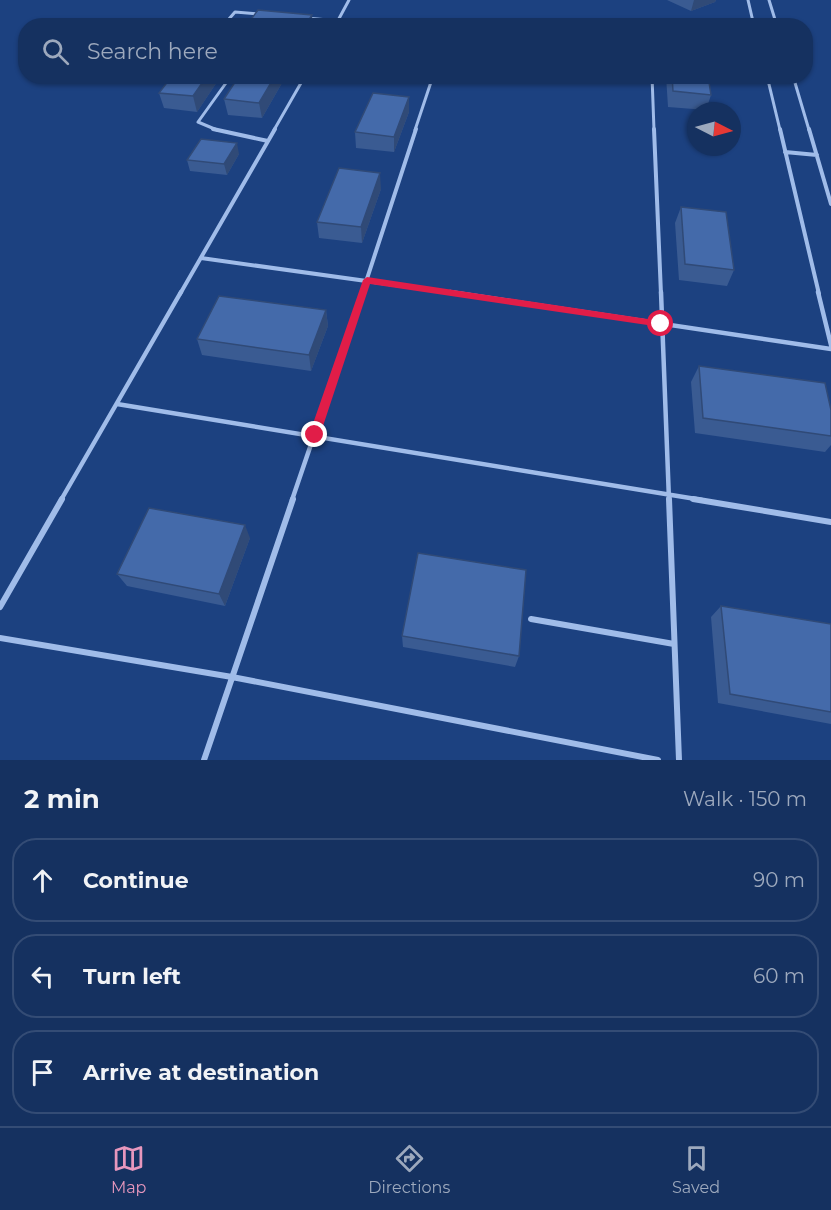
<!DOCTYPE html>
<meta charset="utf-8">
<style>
:root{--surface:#153160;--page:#1e3966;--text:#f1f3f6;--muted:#9da9bd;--line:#344c75;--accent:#e797bd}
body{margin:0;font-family:Montserrat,sans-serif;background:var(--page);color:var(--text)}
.compass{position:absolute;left:687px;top:102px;width:54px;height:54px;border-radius:50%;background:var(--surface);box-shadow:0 2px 4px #0004;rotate:96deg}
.stop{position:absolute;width:18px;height:18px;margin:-14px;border:4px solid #e11d48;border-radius:50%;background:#fff}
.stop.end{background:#e11d48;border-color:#fff;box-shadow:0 2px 6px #0008}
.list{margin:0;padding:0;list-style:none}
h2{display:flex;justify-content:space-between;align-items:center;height:78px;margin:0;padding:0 24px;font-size:26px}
h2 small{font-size:20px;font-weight:400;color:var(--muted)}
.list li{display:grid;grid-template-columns:39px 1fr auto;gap:18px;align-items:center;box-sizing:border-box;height:84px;margin:0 12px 12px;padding:0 12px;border:2px solid var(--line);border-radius:24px}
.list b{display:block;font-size:22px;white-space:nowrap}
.list em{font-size:20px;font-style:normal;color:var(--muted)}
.icon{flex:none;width:33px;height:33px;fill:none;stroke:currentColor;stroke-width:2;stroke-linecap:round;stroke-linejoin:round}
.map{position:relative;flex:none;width:831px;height:760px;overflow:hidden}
.search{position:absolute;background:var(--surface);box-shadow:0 2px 4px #0004;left:18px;right:18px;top:18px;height:66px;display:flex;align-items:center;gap:15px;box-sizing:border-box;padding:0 21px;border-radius:24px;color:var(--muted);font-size:22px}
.sheet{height:366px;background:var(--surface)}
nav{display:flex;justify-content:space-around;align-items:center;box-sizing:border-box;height:84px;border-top:2px solid var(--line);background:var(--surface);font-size:16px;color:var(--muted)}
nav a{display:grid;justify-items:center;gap:3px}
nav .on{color:var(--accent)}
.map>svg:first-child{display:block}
</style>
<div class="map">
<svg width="831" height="760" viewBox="0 0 831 760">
<rect width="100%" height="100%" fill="#1c4180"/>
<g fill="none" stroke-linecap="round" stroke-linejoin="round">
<path stroke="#a0bce9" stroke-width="3" d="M748 0 754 26
M769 0 777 26
M307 18 391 26
M223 26 235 12 260 14
M335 26 349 0
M652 76 654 130
M767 76 780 130
M793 76 809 130
M217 130 198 122 231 76
M274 130 305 76
M415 130 433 76"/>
<path stroke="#a0bce9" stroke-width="4" d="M213 129 268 141
M654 129 661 294
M780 129 819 294
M809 129 831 204
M785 152 817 155
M201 258 460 294
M180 294 275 129
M362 294 416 129"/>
<path stroke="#a0bce9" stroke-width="4.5" d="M450 292 831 349
M661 292 669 500
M818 292 831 345
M117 404 702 500
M61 500 181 292
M292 500 363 292"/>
<path stroke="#a0bce9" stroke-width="6" d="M669 499 679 760
M693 499 831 522
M0 607 62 499
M531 619 674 644
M0 638 232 677 658 760
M204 760 293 499"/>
</g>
<path fill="#3a5b92" d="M667 0H716L715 2 691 11Z
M172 76H221L197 112 164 108 159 93Z
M239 76H286L262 118 228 115 224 99Z
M388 76H423L421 82 388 79Z
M666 76H708L711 95 706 110 668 107Z
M409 97V112L394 152 356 148 355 132Z
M239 154 227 175 190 171 187 160Z
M381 189 362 243 319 238 317 222Z
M681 207 734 270 727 286 679 280 675 223Z
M326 310 328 326 311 371 202 355 197 339Z
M699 366 831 410V445L825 452 695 433 691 382Z
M250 538 225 606 127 586 117 574Z
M721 606 831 624V724L718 703 711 617Z
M402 636 519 656 515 667 403 647Z"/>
<path fill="#304a77" d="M694 0H716L715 2 691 11Z
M312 15 313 26H305Z
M207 76H221L197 112 193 96Z
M275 76H286L262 118 259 103Z
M409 97V112L394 152V137Z
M237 143 239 154 227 175 224 164Z
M380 173 381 189 362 243 361 227Z
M326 310 328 326 311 371 309 355Z
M245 525 250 538 225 606 219 594Z"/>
<path fill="#446aaa" stroke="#304a77" stroke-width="1.5" d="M258 10 312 15 305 26H246Z
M216 24H229V26H215Z
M172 76H207L193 96 159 93Z
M239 76H275L259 103 224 99Z
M672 76H708L711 95 673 91Z
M373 93 409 97 394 137 355 132Z
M201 139 237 143 224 164 187 160Z
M339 168 380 173 361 227 317 222Z
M681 207 726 212 734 270 685 264Z
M219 296 326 310 309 355 197 339Z
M699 366 825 383 831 410V436L703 418Z
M149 508 245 525 219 594 117 574Z
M418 553 526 570 519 656 402 636Z
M721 606 831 624V712L730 694Z"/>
<path fill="#e11d48" d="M367 277 661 321 666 324 661 327 370 284 320 435 315 439 309 435 363 280Z"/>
</svg>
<svg class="compass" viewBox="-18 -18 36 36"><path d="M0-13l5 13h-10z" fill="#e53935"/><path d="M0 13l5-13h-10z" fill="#9da9bd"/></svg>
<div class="stop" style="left:661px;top:324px"></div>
<div class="stop end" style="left:315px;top:435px"></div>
<div class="search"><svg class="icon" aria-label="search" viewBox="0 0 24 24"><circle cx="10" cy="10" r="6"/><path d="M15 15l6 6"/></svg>Search here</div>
</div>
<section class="sheet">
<h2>2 min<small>Walk · 150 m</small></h2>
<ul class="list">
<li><svg class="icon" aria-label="ahead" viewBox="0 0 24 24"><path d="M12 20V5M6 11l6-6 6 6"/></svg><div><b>Continue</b></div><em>90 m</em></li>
<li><svg class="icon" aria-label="left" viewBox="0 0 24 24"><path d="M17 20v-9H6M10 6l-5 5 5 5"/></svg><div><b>Turn left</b></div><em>60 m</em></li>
<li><svg class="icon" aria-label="arrive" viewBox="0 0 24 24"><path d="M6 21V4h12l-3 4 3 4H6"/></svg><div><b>Arrive at destination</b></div></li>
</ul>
</section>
<nav>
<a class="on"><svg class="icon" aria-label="map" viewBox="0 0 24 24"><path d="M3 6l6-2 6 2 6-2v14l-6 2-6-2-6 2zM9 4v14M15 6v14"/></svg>Map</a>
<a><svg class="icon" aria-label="directions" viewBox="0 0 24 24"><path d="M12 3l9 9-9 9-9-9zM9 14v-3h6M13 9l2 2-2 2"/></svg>Directions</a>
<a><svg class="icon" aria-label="saved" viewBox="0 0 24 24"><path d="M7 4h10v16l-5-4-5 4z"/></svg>Saved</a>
</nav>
